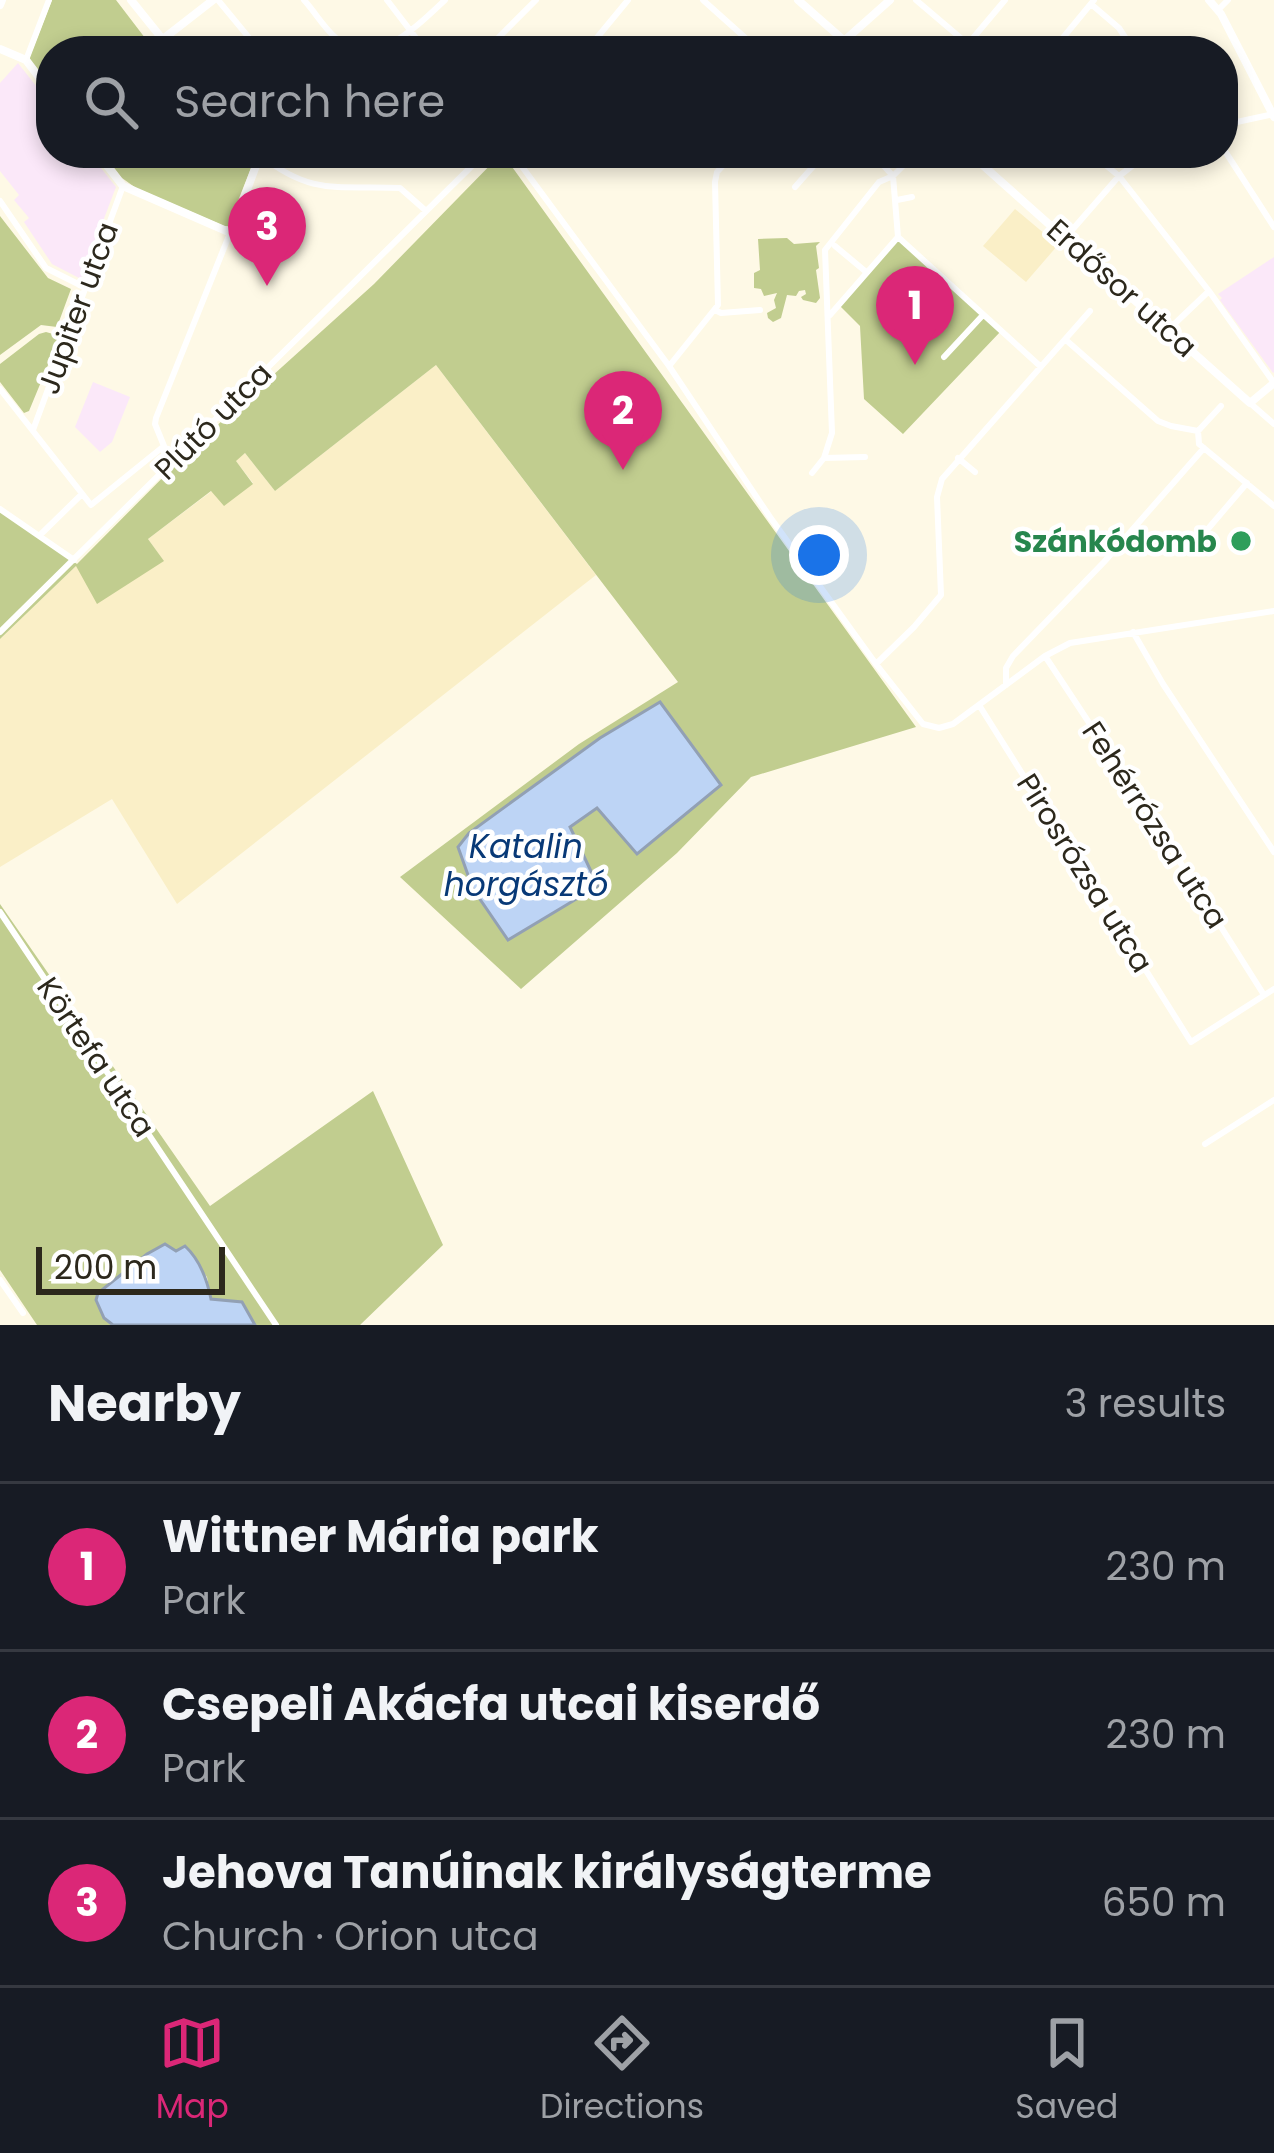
<!DOCTYPE html>
<meta charset="utf-8">
<style>
:root{--surface:#171b24;--page:#242831;--text:#f1f3f6;--muted:#9ea1a6;--line:#363941;--accent:#db2777}
body{margin:0;font-family:Poppins,sans-serif;background:var(--page);color:var(--text)}
.scale{position:absolute;left:36px;bottom:30px;width:189px;box-sizing:border-box;padding-left:12px;border:6px solid #2c281c;border-top:0;font-size:33px;line-height:42px;white-space:nowrap;color:#2c281c;-webkit-text-stroke:9px #fff;paint-order:stroke}
.you{position:absolute;left:819px;top:555px;width:42px;height:42px;margin:-30px;border:9px solid #fff;border-radius:50%;background:#1a73e8;box-shadow:0 0 0 18px #1a73e833}
.badge{display:grid;place-items:center;width:78px;height:78px;border-radius:50%;background:var(--accent);color:#fff;font-size:39px;font-weight:700}
.pin{position:absolute;translate:-50% -99px;filter:drop-shadow(0 3px 6px #0008)}
.pin::after{content:'';position:absolute;top:63px;width:42px;height:36px;background:inherit;clip-path:polygon(0 0,100% 0,50% 100%)}
.list{margin:0;padding:0;list-style:none}
h2{display:flex;justify-content:space-between;align-items:center;height:156px;margin:0;padding:0 48px;font-size:51px}
h2 small{font-size:39px;font-weight:400;color:var(--muted)}
.list li{display:grid;grid-template-columns:78px 1fr auto;gap:36px;align-items:center;box-sizing:border-box;height:168px;padding:0 48px;border-top:3px solid var(--line)}
.list b{display:block;font-size:45px;white-space:nowrap}
.list p{margin:0;font-size:39px;white-space:nowrap;color:var(--muted)}
.list em{font-size:39px;font-style:normal;color:var(--muted)}
.icon{flex:none;width:66px;height:66px;fill:none;stroke:currentColor;stroke-width:2;stroke-linecap:round;stroke-linejoin:round}
.map{position:relative;flex:none;width:1274px;height:1325px;overflow:hidden}
.search{position:absolute;background:var(--surface);box-shadow:0 6px 18px #0003;left:36px;right:36px;top:36px;height:132px;display:flex;align-items:center;gap:30px;box-sizing:border-box;padding:0 42px;border-radius:48px;color:var(--muted);font-size:45px}
.sheet{height:660px;background:var(--surface)}
nav{display:flex;justify-content:space-around;align-items:center;box-sizing:border-box;height:168px;border-top:3px solid var(--line);background:var(--surface);font-size:33px;color:var(--muted)}
nav a{display:grid;justify-items:center;gap:6px}
nav .on{color:var(--accent)}
.map>svg:first-child{display:block}
</style>
<div class="map">
<svg width="1274" height="1325" viewBox="0 0 1274 1325">
<rect width="100%" height="100%" fill="#fef9e6"/>
<path fill="#faefc7" d="M1015 209 1058 245 1026 282 983 246Z
M436 365 596 575 177 904 112 799 0 867V639L77 565 163 560 148 539 212 491 253 483 235 460 245 453 275 491Z"/>
<path fill="#fbe8f9" d="M18 63 51 105V153H89L116 187 81 279 52 264 24 222 29 218 14 200 19 195 0 171V83Z
M1274 257V372L1273 373 1220 300 1222 298 1218 294Z
M93 382 130 397 112 442 100 452 75 427Z"/>
<path fill="#c1cd8f" fill-rule="evenodd" d="M52 0H116L155 51H51V87L29 59Z
M103 153H242L250 161 251 168 228 226H224L136 188 122 178Z
M502 153 916 727 751 777 677 853 521 989 400 877 579 744 678 682 436 365 275 491 245 453 236 461 253 484 224 506 211 491 148 539 164 561 97 604 76 566 0 639V510L77 564 192 448 374 284ZM600 738 597 808 570 827 598 886 470 833Z
M0 216 48 278 71 289 57 327 41 325 0 355Z
M898 237 1001 331 903 434 864 399 860 326 838 304Z
M787 238 794 244 820 242 816 246 819 268 816 270 820 298 816 303 803 300 801 297 806 294 805 290 799 291 796 296 787 295 781 318 773 322 768 318 767 313 776 308 774 300 777 293 764 296 761 289 754 288V273L760 270 758 239Z
M46 332 60 336 29 411 24 413 0 382V364L39 334Z
M0 904 210 1206 373 1091 443 1245 360 1325H255L241 1302 211 1299 207 1277 199 1266 176 1251 147 1254 96 1300 104 1318 112 1325H37L0 1270Z"/>
<path fill="#bdd4f5" stroke="#92a0b4" stroke-width="3" d="M660 702 721 785 637 854 597 808 570 827 598 886 508 940 473 889 458 847 469 833 600 738Z
M165 1244 176 1251 185 1246C200 1260 207 1279 211 1299L242 1302 255 1325H113L104 1318 96 1300 98 1293 147 1254Z"/>
<g fill="none" stroke-linecap="round" stroke-linejoin="round">
<path stroke="#fff" stroke-width="6" d="M218 0 260 51
M304 0C315 12 324 28 336 38 373 73 419 24 445 0
M387 0 426 51
M703 0 760 51
M916 0 976 51
M1091 4 1119 28 1134 51
M1218 10 1228 0
M968 44 1005 0
M485 51 536 0
M586 51 628 0
M1052 51 1094 0
M26 60 49 0
M1223 125 1274 114
M1223 148 1274 227
M512 153 669 366 770 517 876 664 923 724 939 728 953 724 1045 656 1070 643 1274 611
M872 153 893 176
M1091 153 1119 176 1209 291 1274 383
M260 155C313 197 339 185 400 188L425 210
M795 187 825 153
M897 200 912 197
M0 201 46 268 86 288
M898 237 1040 366
M1066 237 1119 176 1149 153
M835 246 865 271
M715 310 721 313 760 310
M830 315 898 237 893 176
M1168 330 1209 291
M1066 340 1158 421 1171 426 1198 431
M944 357 983 315
M670 365 718 305 715 182 717 172 735 153
M0 389 91 505 164 446 155 424 156 418 230 233
M1250 403 1274 424
M33 430 123 186
M1198 431 1199 444 1274 506
M1198 431 1221 406
M824 458 865 457
M958 458 975 472
M812 473 824 458 832 433 825 250 879 182 893 176 916 153
M0 509 74 560
M1207 530 1247 483
M39 536 82 494
M0 632 485 153
M1133 632 1163 684 1274 852
M1045 656 1156 824 1264 995
M877 663 914 627 941 595 937 497 942 479 1090 311
M1006 685V668L1013 656 1104 562 1204 448
M979 705 1191 1042 1274 989
M0 912 276 1325
M1205 1144 1274 1100
M0 1280 23 1313"/>
<path stroke="#fff" stroke-width="8" d="M131 0 172 51
M798 0 856 51
M1209 0 1221 14 1274 117
M0 5 2 0
M163 39 213 0
M845 40 890 0
M0 49 26 60 51 93
M97 153 123 186 231 233 260 155 258 153
M969 153 1250 403 1274 383"/>
</g>
<circle fill="#2e9e5b" stroke="#fff" stroke-width="4.5" cx="1241" cy="541" r="12"/>
<g text-anchor="middle" dominant-baseline="central" stroke-width="9" stroke-linejoin="round" paint-order="stroke">
<g font-size="30" fill="#2c281c" stroke="#fff">
<text transform="translate(1122 288) rotate(42)">Erdősor utca</text>
<text transform="translate(78 308) rotate(-70)">Jupiter utca</text>
<text transform="translate(213 421) rotate(-45)">Plútó utca</text>
<text transform="translate(1155 825) rotate(57)">Fehérrózsa utca</text>
<text transform="translate(1085 873) rotate(58)">Pirosrózsa utca</text>
<text transform="translate(96 1057) rotate(56)">Körtefa utca</text>
</g>
<g font-size="30" font-weight="bold" fill="#27864d" stroke="#fff" text-anchor="end">
<text x="1217" y="541">Szánkódomb</text>
</g>
<g font-size="33" font-style="italic" fill="#083977" stroke="#fff">
<text x="526" y="846">Katalin<tspan x="526" dy="38">horgásztó</tspan></text>
</g>
</g>
</svg>
<div class="scale">200 m</div>
<div class="you"></div>
<div class="pin badge" style="left:915px;top:365px">1</div>
<div class="pin badge" style="left:623px;top:470px">2</div>
<div class="pin badge" style="left:267px;top:286px">3</div>
<div class="search"><svg class="icon" aria-label="search" viewBox="0 0 24 24"><circle cx="10" cy="10" r="6"/><path d="M15 15l6 6"/></svg>Search here</div>
</div>
<section class="sheet">
<h2>Nearby<small>3 results</small></h2>
<ul class="list">
<li><span class="badge">1</span><div><b>Wittner Mária park</b><p>Park</p></div><em>230 m</em></li>
<li><span class="badge">2</span><div><b>Csepeli Akácfa utcai kiserdő</b><p>Park</p></div><em>230 m</em></li>
<li><span class="badge">3</span><div><b>Jehova Tanúinak királyságterme</b><p>Church · Orion utca</p></div><em>650 m</em></li>
</ul>
</section>
<nav>
<a class="on"><svg class="icon" aria-label="map" viewBox="0 0 24 24"><path d="M3 6l6-2 6 2 6-2v14l-6 2-6-2-6 2zM9 4v14M15 6v14"/></svg>Map</a>
<a><svg class="icon" aria-label="directions" viewBox="0 0 24 24"><path d="M12 3l9 9-9 9-9-9zM9 14v-3h6M13 9l2 2-2 2"/></svg>Directions</a>
<a><svg class="icon" aria-label="saved" viewBox="0 0 24 24"><path d="M7 4h10v16l-5-4-5 4z"/></svg>Saved</a>
</nav>
